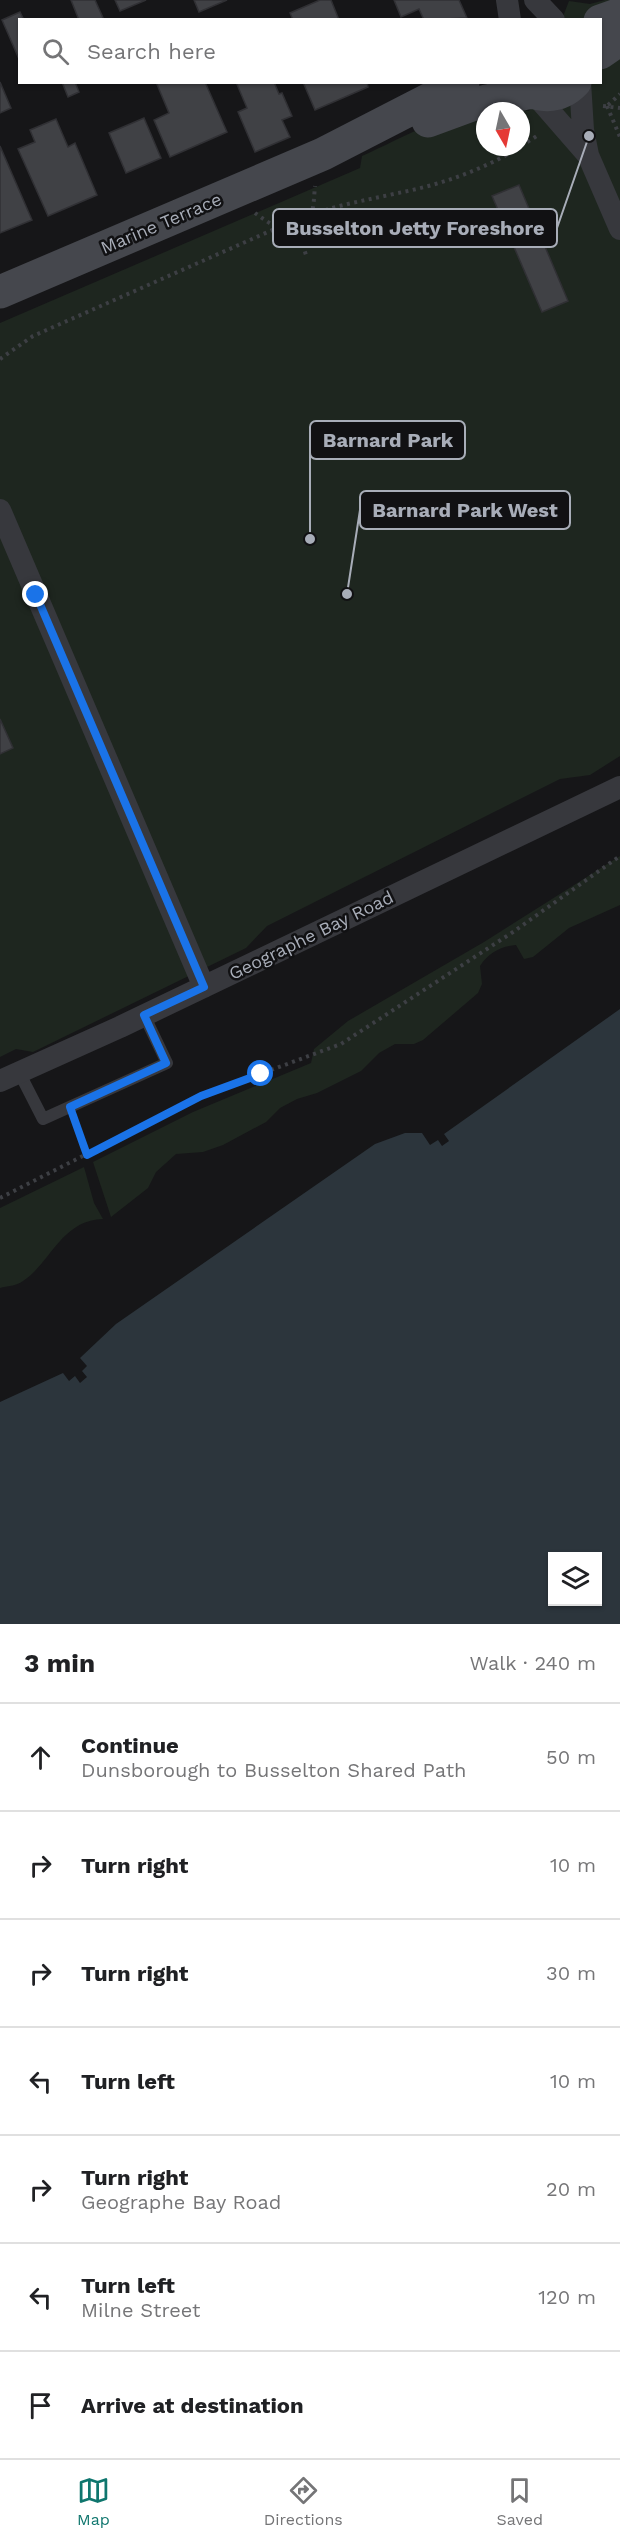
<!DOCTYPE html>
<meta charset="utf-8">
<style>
:root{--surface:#fff;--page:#f2f2f2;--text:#202124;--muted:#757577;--line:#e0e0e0;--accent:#0f766e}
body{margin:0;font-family:"Work Sans",sans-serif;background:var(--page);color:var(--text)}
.controls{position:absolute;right:18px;bottom:18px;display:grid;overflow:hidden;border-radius:0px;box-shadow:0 2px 4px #0004}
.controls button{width:54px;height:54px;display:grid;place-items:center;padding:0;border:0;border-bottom:2px solid var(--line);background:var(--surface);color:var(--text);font:30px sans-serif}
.compass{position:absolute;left:476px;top:102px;width:54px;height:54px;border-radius:50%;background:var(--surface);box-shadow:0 2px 4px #0004;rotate:171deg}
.stop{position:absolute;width:18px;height:18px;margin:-14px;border:4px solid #1a73e8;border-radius:50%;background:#fff}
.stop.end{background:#1a73e8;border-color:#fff;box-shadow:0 2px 6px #0008}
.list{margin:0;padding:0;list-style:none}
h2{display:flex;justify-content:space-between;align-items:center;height:78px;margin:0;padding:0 24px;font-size:26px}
h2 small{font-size:20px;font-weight:400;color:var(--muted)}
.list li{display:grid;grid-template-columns:39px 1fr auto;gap:18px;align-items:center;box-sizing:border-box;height:108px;padding:0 24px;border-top:2px solid var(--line)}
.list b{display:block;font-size:22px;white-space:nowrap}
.list p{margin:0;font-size:20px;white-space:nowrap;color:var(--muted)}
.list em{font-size:20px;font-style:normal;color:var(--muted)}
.icon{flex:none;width:33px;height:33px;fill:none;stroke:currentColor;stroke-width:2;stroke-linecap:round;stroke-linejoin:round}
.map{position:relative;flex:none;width:620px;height:1624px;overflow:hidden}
.search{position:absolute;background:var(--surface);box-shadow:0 2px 4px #0004;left:18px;right:18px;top:18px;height:66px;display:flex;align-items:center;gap:15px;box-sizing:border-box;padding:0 21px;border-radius:0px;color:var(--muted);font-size:22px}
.sheet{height:834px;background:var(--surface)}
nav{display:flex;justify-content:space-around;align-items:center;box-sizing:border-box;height:84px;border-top:2px solid var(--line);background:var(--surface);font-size:16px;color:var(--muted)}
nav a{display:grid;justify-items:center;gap:3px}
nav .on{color:var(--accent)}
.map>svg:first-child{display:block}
</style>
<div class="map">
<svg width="620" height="1624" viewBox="0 0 620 1624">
<rect width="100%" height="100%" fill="#161618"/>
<path fill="#1e261f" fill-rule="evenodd" d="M605 0H620V756L590 775 560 779 267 926 246 948 33 1052 16 1049 0 1057V323L360 168 362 156C412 134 473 95 529 111L540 83 600 82V20L562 19 569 1 590 4ZM485 111H521V147H485Z
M620 856V905L569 928 533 957 524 959 516 945C502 946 488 953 480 966L482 984 478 993 423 1040 414 1044H395L379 1053 361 1071 317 1093 297 1099 280 1108 266 1122 223 1145 203 1152 176 1154 156 1172 148 1188 111 1217 93 1162 193 1112 311 1063 314 1049 348 1021 484 942Z
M84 1167 94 1203 103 1219C61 1220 50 1264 23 1281 16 1286 7 1286 0 1288V1208Z"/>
<path fill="#2c353c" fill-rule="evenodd" d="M620 1009V1624H0V1402L63 1373 69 1381 75 1376 80 1383 87 1377 82 1371 87 1366 80 1358 116 1324 375 1144 405 1133H422L430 1145 438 1140 442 1146 449 1141 444 1134ZM552 1556H598V1602H552Z"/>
<path fill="#404145" stroke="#303034" stroke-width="1.5" d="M71 0H95L104 20H79Z
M115 0H146L120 11Z
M194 0H227L199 12Z
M320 0H331L339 20H293L290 13Z
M394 0H459L467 18 424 20 419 9 401 17Z
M20 12 24 20H20L19 59 2 20Z
M0 82 11 108 0 113Z
M62 82H75L79 92 68 97Z
M156 82H205L227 132 170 157 154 120 169 113Z
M236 82H274L279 94 282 93 292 116 282 120 290 137 255 152 238 112 247 108Z
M303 82H367L368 87 315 110Z
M144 118 161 158 126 173 109 133Z
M56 119 68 147 75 143 97 195 48 216 18 149 35 142 30 130Z
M0 146 32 220 0 233Z
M519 185 568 301 542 312 492 196Z
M0 719 13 748 0 754Z"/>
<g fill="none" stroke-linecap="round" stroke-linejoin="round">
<path stroke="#3d3f44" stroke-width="4" stroke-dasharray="3 4.5" stroke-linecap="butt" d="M608 105 620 94
M603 106 620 108
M607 106 620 137
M521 146 540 134
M255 213C270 224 301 247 311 215 314 207 314 196 315 186
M311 215C340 204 368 200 398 193 440 185 483 170 520 147
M298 230 306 255
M0 359 33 336 277 228
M76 1122 88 1155
M0 1198 201 1096 341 1044 513 932 620 856"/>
<path stroke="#37383d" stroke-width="12" d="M19 1072 43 1119 167 1063 144 1015"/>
<path stroke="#37383d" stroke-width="22" d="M507 0 510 20
M535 0 554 20
M580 82 583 130 588 155 620 229
M533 92 587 154
M0 510 204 987
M0 1081 120 1027 620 787"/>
<path stroke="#45474d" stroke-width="33" d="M600 21 620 14
M600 53 620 39
M520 82C535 100 560 98 575 82
M428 121 477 103 532 92
M0 292 323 154 463 82"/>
</g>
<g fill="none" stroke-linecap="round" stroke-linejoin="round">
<path stroke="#1a73e8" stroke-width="8" d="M36 595 204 987 144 1015 166 1063 70 1107 87 1155 201 1096 261 1074"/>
</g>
<g text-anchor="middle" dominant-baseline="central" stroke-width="5" stroke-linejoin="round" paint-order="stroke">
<g font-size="18" fill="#a8adb8" stroke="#111113">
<text transform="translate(161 223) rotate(-23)">Marine Terrace</text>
<text transform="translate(311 935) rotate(-26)">Geographe Bay Road</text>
</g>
</g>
<path fill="none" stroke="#a8adb8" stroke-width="2" d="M589 136L557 228M310 539L310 440M347 594L360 510"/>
<g fill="#a8adb8" stroke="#111113" stroke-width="2">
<circle cx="589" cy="136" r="6"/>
<circle cx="310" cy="539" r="6"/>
<circle cx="347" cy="594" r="6"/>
</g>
<g fill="#111113" stroke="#a8adb8" stroke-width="2">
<rect x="273" y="209" width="284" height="38" rx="6"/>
<rect x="310" y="421" width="155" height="38" rx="6"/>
<rect x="360" y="491" width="210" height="38" rx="6"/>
</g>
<g font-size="20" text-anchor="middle" font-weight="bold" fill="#a8adb8">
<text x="415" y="235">Busselton Jetty Foreshore</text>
<text x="388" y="447">Barnard Park</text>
<text x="465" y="517">Barnard Park West</text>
</g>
</svg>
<div class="controls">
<button><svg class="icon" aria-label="layers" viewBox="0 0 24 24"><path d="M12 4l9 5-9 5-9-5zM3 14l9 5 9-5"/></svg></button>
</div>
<svg class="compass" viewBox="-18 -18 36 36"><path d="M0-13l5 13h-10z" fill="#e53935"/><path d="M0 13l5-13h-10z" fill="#757577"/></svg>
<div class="stop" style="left:261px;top:1074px"></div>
<div class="stop end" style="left:36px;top:595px"></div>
<div class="search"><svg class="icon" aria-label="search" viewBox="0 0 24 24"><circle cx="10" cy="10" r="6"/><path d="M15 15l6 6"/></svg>Search here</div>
</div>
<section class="sheet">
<h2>3 min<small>Walk · 240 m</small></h2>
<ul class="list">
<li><svg class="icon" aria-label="ahead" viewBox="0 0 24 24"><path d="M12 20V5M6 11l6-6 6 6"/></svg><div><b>Continue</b><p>Dunsborough to Busselton Shared Path</p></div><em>50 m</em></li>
<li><svg class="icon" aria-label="right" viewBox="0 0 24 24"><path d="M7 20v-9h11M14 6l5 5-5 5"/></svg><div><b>Turn right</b></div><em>10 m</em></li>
<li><svg class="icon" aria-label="right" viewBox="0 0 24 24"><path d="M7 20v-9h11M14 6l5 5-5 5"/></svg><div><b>Turn right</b></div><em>30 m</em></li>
<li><svg class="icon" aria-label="left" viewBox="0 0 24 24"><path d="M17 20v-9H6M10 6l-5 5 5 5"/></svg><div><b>Turn left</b></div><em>10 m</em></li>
<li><svg class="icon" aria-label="right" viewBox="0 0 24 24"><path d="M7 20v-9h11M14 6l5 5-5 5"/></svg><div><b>Turn right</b><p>Geographe Bay Road</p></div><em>20 m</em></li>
<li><svg class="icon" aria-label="left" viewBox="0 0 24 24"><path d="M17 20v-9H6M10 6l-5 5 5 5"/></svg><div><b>Turn left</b><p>Milne Street</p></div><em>120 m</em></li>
<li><svg class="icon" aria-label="arrive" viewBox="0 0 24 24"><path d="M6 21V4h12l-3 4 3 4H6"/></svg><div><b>Arrive at destination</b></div></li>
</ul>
</section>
<nav>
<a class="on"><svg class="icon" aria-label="map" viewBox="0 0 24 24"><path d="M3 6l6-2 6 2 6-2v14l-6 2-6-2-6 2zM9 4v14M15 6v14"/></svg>Map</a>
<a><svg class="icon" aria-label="directions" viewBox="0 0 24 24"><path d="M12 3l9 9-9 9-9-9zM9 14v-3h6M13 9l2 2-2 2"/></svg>Directions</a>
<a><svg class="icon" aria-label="saved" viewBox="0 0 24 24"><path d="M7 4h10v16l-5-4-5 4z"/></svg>Saved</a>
</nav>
